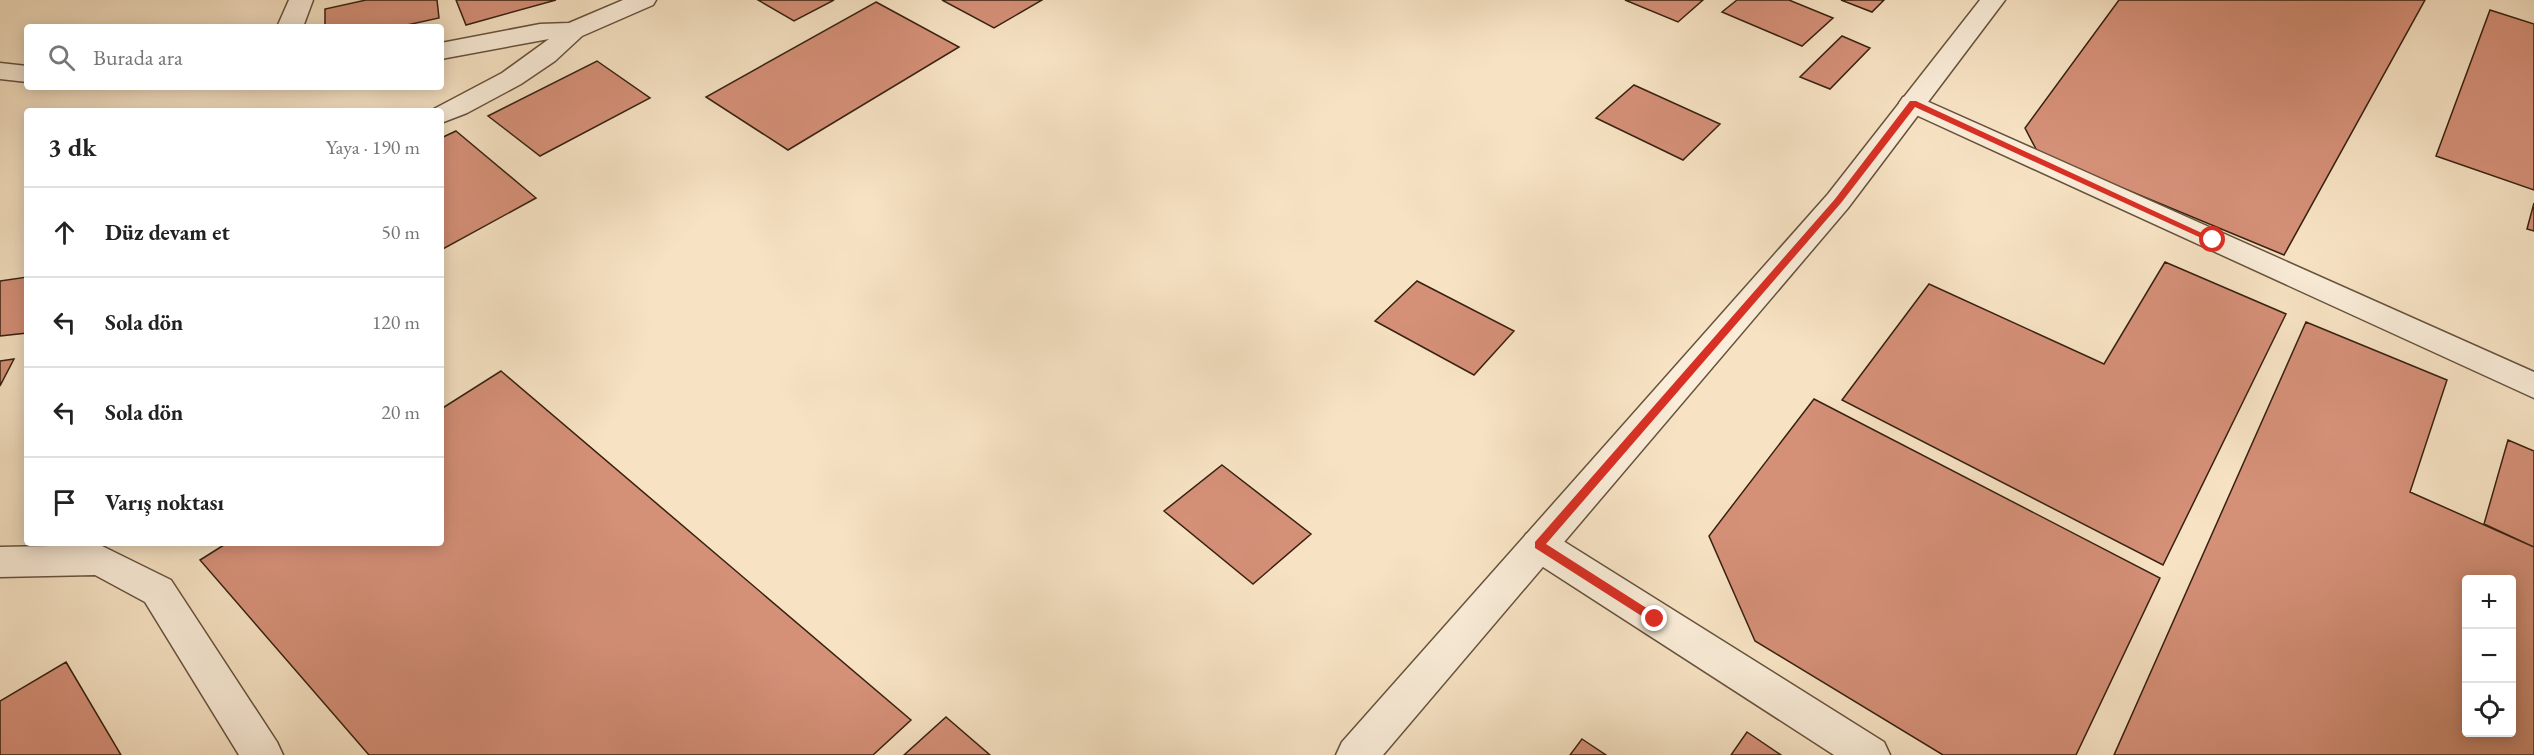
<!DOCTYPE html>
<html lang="tr">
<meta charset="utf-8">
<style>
:root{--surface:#fff;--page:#f2f2f2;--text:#222;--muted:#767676;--line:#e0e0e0}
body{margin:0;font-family:"EB Garamond",serif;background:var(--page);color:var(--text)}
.controls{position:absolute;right:18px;bottom:18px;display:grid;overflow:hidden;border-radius:6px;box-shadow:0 3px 15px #0003}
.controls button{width:54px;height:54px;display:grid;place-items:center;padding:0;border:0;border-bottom:2px solid var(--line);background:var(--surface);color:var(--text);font:30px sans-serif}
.stop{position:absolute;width:18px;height:18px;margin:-14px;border:4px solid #d93025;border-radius:50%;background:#fff}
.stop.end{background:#d93025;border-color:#fff;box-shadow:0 2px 6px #0008}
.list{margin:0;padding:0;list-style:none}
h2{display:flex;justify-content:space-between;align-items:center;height:78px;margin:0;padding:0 24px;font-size:26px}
h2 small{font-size:20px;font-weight:400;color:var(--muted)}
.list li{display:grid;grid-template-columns:39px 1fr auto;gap:18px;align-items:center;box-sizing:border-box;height:90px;padding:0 24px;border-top:2px solid var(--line)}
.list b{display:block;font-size:22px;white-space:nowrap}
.list em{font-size:20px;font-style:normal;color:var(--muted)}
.icon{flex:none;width:33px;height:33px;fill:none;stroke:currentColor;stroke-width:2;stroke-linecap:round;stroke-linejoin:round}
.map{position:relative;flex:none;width:2534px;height:755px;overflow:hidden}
.search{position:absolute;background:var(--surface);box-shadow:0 3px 15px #0003;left:24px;top:24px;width:420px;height:66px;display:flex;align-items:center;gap:15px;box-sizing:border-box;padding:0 21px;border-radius:6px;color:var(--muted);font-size:22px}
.panel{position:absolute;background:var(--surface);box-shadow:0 3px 15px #0003;left:24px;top:108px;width:420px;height:438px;border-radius:6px}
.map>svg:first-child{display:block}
</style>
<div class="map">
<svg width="2534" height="755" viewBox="0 0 2534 755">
<rect width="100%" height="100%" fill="#f7e3c4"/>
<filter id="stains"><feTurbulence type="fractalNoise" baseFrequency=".00333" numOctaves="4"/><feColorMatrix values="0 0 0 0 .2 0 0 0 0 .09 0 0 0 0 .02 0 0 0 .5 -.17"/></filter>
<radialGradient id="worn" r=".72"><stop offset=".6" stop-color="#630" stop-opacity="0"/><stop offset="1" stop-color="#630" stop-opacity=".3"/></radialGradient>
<path fill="#d59078" stroke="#37210f" stroke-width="1.5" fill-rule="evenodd" d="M366 0H437L439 18 398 27H325V9Z
M456 0H556L466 25Z
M758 0H834L794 21Z
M942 0H1042L994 28Z
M1625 0H1703L1678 22Z
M1737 0H1789L1833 18 1802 46 1722 12Z
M1841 0H1884L1872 12Z
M2119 0H2425L2284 255 2038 153 2025 128Z
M876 2 959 47 788 150 706 97Z
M2490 10 2534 24V190L2436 156Z
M1842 36 1870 48 1830 89 1800 77Z
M597 61 650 98 540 156 488 116Z
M1634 85 1720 124 1683 160 1596 118Z
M456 131 536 198 441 250V138Z
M2534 203V231L2527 229Z
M2165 262 2286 314 2163 565 1842 400 1929 284 2104 364Z
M27 277V333L0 336V281Z
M1417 281 1514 331 1474 375 1375 321Z
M2306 322 2447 380 2410 492 2534 547V755H2114ZM2466 580H2512V732H2466Z
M14 359 0 386V361Z
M501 371 911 720 873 755H369L200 560 227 543H441V409Z
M1814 399 2160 578 2076 755H1943L1755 641 1709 536Z
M2508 440 2534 451V547L2484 524Z
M1222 465 1311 534 1253 584 1164 511Z
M66 662 121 755H0V701Z
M946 717 990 755H904Z
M1747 732 1781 755H1731Z
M1582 739 1606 755H1570Z"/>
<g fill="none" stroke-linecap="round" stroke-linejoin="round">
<g stroke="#67523c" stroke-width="3">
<path id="minor" d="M289 0H313L303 27H277Z
M623 0H656L653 5 582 36 555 61 521 84 467 113 441 123V111H430L502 73 549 39 441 59V43L540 24 569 23Z
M0 63 27 66V82L0 79Z
M1913 95 2534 372V398L1903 109 1899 103 1903 97Z
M1539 530 1552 534 1884 742 1890 755H1834L1526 556 1521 545 1526 534Z
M100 545 171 580 277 742 283 755H239L145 602 95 575 0 577V547Z"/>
</g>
<g stroke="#67523c" stroke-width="3">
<path id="tertiary" d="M1980 0H2005L1848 208 1383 755H1336L1342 742 1828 194Z"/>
</g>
<use href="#minor" fill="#faedd9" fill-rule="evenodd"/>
<use href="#tertiary" fill="#faedd9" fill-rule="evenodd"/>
</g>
<path fill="#d93025" d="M1910 101H1916L2217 240 2210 242 1915 107 1841 203 1546 544 1659 616V622H1651L1535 548V542L1835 199Z"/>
<rect width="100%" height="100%" filter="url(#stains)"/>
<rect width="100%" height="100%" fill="url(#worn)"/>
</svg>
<div class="controls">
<button>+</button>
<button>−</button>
<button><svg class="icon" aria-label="locate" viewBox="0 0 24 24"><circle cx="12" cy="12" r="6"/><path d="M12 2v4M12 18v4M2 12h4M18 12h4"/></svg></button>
</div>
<div class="stop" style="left:2213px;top:240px"></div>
<div class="stop end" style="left:1655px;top:619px"></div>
<div class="search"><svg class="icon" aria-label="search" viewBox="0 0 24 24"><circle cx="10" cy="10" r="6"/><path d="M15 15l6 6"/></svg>Burada ara</div>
<section class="panel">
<h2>3 dk<small>Yaya · 190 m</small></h2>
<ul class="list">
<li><svg class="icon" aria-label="ahead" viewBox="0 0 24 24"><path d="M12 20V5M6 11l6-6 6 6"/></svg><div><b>Düz devam et</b></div><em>50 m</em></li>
<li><svg class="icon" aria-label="left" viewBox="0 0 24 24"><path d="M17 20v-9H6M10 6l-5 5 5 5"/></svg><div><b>Sola dön</b></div><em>120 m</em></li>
<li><svg class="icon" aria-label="left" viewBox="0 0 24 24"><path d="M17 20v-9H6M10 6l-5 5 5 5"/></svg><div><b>Sola dön</b></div><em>20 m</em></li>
<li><svg class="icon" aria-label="arrive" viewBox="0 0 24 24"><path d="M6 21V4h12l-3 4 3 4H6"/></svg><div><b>Varış noktası</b></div></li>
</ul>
</section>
</div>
